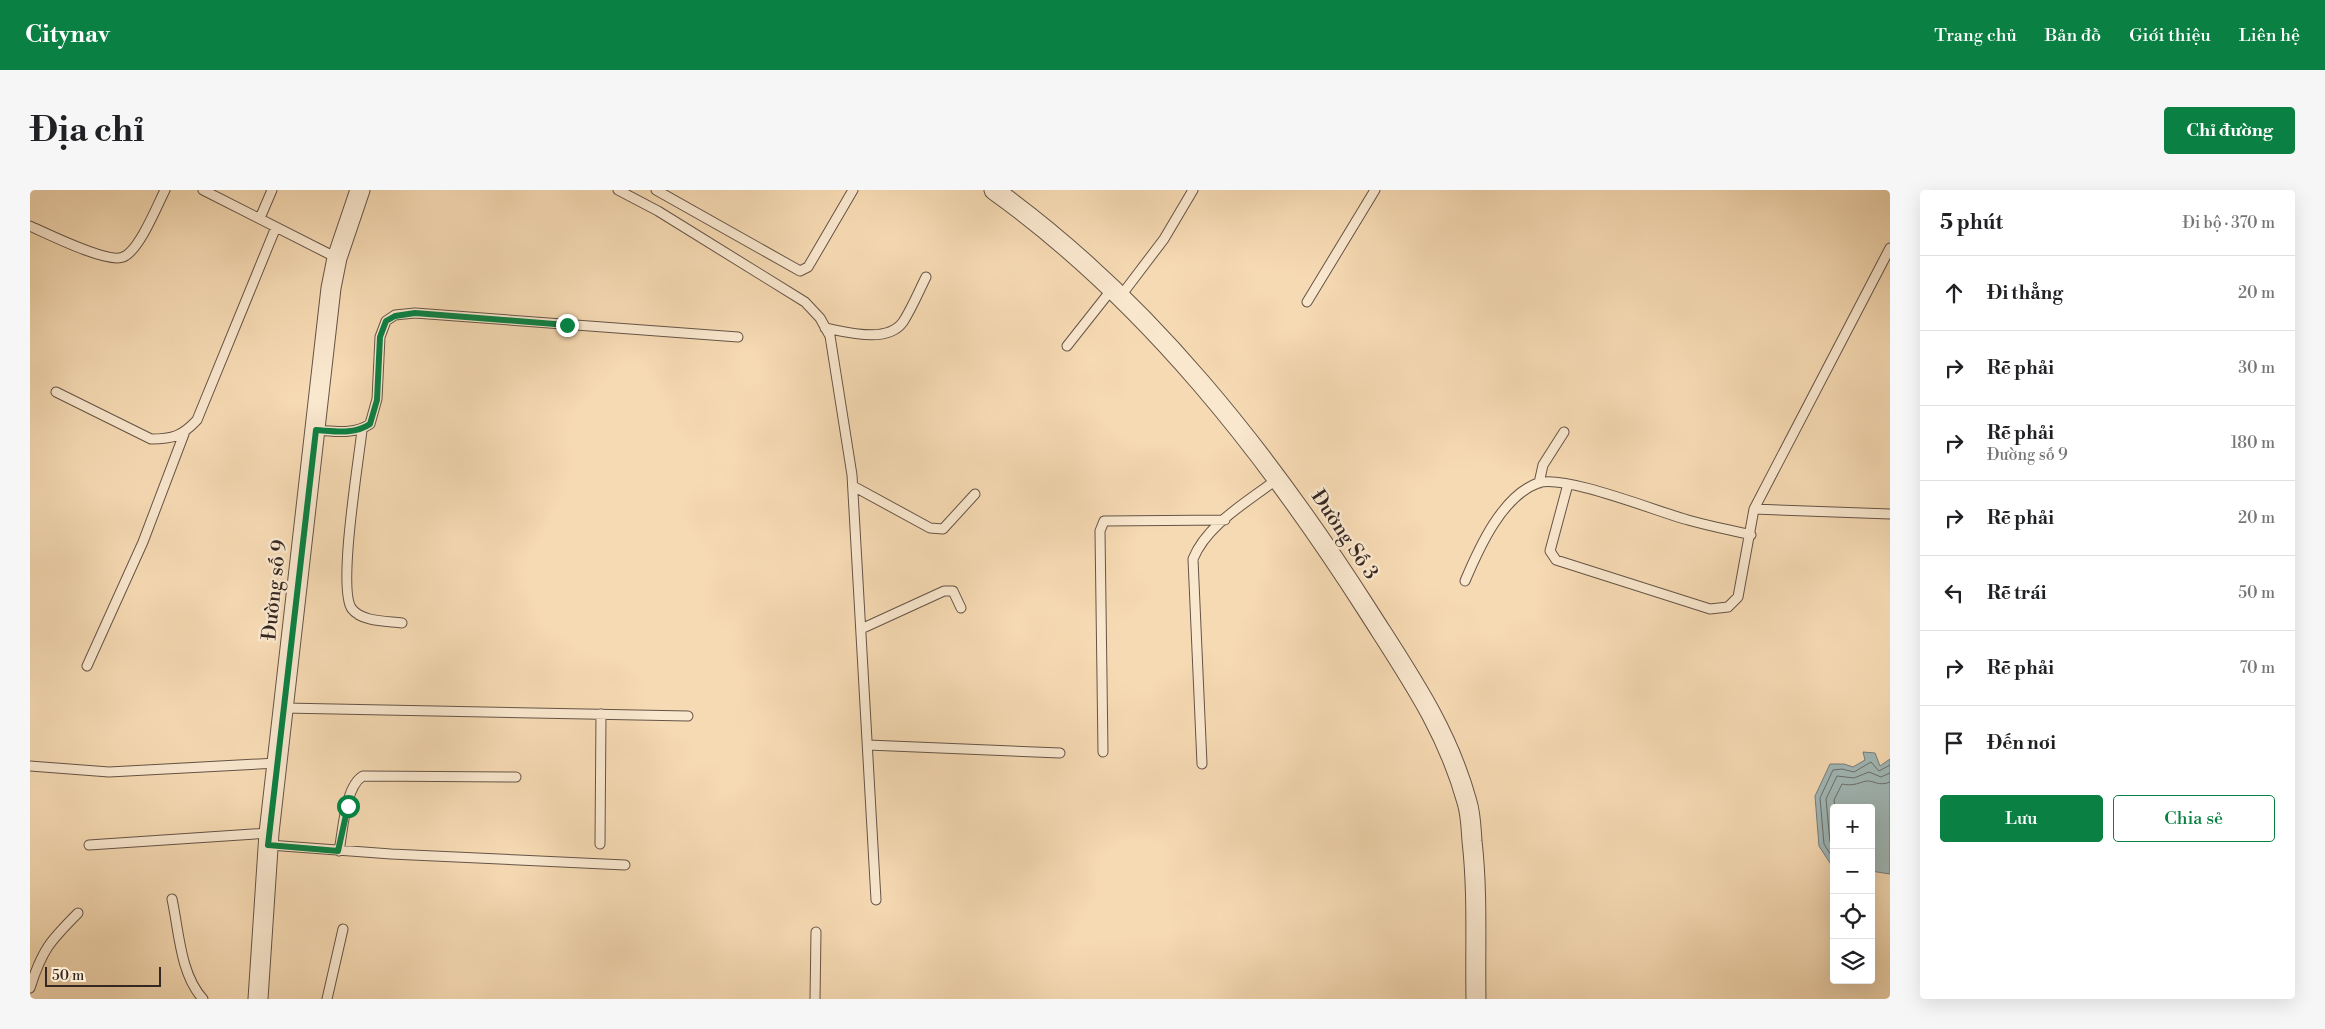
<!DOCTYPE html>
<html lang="vi">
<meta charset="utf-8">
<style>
:root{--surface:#fff;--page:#f6f6f6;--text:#202124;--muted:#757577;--line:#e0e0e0;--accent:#0b8043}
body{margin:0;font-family:"Libre Bodoni",serif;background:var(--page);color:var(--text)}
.controls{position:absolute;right:15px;bottom:15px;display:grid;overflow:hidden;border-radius:5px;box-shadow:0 5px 20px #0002}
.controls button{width:45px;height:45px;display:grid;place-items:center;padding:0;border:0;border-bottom:1px solid var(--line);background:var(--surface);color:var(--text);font:25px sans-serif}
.scale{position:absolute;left:15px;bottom:12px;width:116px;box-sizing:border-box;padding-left:5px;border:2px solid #352722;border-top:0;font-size:14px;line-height:18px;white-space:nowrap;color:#352722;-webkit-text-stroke:4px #f9e7ce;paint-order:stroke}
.stop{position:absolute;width:15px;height:15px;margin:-11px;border:4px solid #0b8043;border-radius:50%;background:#fff}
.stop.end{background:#0b8043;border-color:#fff;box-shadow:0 1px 5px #0008}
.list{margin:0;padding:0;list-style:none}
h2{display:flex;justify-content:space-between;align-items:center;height:65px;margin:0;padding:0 20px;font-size:21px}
h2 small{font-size:16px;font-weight:400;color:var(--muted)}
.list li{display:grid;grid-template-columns:32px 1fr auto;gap:15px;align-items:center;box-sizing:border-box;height:75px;padding:0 20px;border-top:1px solid var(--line)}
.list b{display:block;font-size:19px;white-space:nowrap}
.list p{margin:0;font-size:16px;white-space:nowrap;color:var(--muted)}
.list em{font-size:16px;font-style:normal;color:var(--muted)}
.actions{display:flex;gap:10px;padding:15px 20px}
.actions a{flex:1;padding:11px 0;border:1px solid var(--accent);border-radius:5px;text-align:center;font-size:18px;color:var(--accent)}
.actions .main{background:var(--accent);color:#fff}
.icon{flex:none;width:28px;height:28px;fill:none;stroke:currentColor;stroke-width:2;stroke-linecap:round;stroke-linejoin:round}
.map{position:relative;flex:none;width:1860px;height:809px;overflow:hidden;border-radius:5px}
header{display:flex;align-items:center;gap:30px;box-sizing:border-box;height:70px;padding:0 25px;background:var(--accent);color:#fff}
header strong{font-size:24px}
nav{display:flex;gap:28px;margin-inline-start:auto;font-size:18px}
.intro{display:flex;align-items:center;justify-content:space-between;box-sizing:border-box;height:120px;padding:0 30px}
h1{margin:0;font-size:35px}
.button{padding:12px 22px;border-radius:5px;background:var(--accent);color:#fff;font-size:18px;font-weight:700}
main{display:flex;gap:30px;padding:0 30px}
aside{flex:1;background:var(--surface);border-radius:5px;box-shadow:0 5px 20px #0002}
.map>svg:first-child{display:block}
</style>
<header>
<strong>Citynav</strong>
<nav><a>Trang chủ</a><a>Bản đồ</a><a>Giới thiệu</a><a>Liên hệ</a></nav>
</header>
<div class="intro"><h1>Địa chỉ</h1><a class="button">Chỉ đường</a></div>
<main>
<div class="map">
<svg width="1860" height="809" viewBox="0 0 1860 809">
<rect width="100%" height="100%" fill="#f6dab3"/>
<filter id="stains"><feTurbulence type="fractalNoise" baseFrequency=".004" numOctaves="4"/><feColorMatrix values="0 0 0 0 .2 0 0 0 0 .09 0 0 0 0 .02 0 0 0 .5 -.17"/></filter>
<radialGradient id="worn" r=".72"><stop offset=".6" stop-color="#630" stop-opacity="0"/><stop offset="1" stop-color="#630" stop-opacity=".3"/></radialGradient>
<path fill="#a1b8b7" stroke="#767e7b" d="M1833 562 1845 563 1850 576 1860 569V684L1841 681V618H1804V679L1789 656 1785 606 1800 574H1814L1823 577 1835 570Z"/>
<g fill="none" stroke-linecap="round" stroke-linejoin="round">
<path stroke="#6b706c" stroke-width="1" d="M1805 618 1804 610 1812 594C1822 596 1826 594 1836 591 1843 590 1849 597 1860 592
M1804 658 1800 652 1796 609 1807 586 1824 588 1839 582 1851 587 1860 583
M1804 670 1794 654 1790 608 1803 580 1812 579 1824 582 1841 572 1849 581 1860 575"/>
<g stroke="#655446" stroke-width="11">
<path id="service" d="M173 0 307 68
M588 0 628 21 775 112 790 128 800 146 822 285 846 710
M626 0 770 81 778 77 823 0
M230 28 242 0
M0 36C18 44 78 74 93 67 109 61 127 16 135 0
M1090 107 1134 49 1163 0
M1277 112 1345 0
M795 138C817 142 857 154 873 132 882 118 889 101 896 87
M1037 156 1082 99
M26 202 121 249C143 249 152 246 167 230L246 37
M286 240C304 241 324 245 340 234L347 209 350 147 356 131 365 125 385 123 708 147
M332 240C329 269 307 400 322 419 332 432 357 431 372 433
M1509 293 1513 275 1534 242
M1538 294 1520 361 1526 370 1680 419 1698 417 1708 407 1724 319 1860 58
M823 296 900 338 913 339 945 304
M1724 319 1860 324
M1435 391C1449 358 1472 306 1508 293 1534 284 1628 322 1658 330 1679 336 1700 340 1721 345
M831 439 914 401H923L931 418
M57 476 113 352 154 244
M254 518 658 526
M838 555 1030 563
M1073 562 1070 341 1074 331 1195 330
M1172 574 1163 369C1177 334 1219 311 1247 289
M0 576 79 582 247 573
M570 654 571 524
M59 655 239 643
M239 655 361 664 595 675
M309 661C313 641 315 596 333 586L486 587
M142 709C149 741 150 784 173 809
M0 798C12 760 20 751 48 723
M297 809 313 739
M785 809 786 742"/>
</g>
<g stroke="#655446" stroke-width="21">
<path id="minor" d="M964 0C1117 110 1237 263 1338 421 1378 484 1417 539 1437 612 1441 625 1441 639 1442 651 1448 703 1445 757 1446 809
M228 809 239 643 301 98 307 68 330 0"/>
</g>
<use href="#service" stroke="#f9e7ce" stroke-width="9"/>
<use href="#minor" stroke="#f9e7ce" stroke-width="19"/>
</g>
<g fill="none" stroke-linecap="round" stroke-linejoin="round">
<path stroke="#0b8043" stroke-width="6" d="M318 616 308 661 238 655 286 240C304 241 324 245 340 234L347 210 350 147 356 131 365 126 385 123 537 135"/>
</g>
<g text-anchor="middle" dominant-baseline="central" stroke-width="5" stroke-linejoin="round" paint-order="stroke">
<g font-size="20" fill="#352722" stroke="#f9e7ce">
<text transform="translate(1314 345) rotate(56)">Đường Số 3</text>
<text transform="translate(245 400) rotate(-84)">Đường số 9</text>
</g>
</g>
<rect width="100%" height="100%" filter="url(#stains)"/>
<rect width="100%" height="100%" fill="url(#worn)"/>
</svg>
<div class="controls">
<button>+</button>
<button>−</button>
<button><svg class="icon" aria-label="locate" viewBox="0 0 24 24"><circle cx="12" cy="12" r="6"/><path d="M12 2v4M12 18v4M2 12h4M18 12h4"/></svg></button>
<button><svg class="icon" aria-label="layers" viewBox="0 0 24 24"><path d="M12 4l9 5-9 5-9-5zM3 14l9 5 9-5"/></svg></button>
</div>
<div class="scale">50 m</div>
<div class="stop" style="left:318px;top:616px"></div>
<div class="stop end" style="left:537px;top:135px"></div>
</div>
<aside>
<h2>5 phút<small>Đi bộ · 370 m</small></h2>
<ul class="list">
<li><svg class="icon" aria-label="ahead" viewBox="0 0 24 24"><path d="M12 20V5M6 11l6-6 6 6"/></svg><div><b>Đi thẳng</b></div><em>20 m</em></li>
<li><svg class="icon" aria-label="right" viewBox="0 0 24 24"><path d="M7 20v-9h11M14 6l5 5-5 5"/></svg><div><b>Rẽ phải</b></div><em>30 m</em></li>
<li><svg class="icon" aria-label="right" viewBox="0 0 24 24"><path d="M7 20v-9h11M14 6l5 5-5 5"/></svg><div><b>Rẽ phải</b><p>Đường số 9</p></div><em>180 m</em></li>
<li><svg class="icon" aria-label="right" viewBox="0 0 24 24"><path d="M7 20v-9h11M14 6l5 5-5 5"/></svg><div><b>Rẽ phải</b></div><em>20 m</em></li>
<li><svg class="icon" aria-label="left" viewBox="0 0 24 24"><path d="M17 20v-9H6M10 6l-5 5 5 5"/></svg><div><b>Rẽ trái</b></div><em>50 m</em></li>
<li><svg class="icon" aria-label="right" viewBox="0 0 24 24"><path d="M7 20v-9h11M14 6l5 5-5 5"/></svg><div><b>Rẽ phải</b></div><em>70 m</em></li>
<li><svg class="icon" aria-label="arrive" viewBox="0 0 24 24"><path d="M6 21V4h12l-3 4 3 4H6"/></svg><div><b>Đến nơi</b></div></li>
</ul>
<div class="actions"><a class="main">Lưu</a><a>Chia sẻ</a></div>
</aside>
</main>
